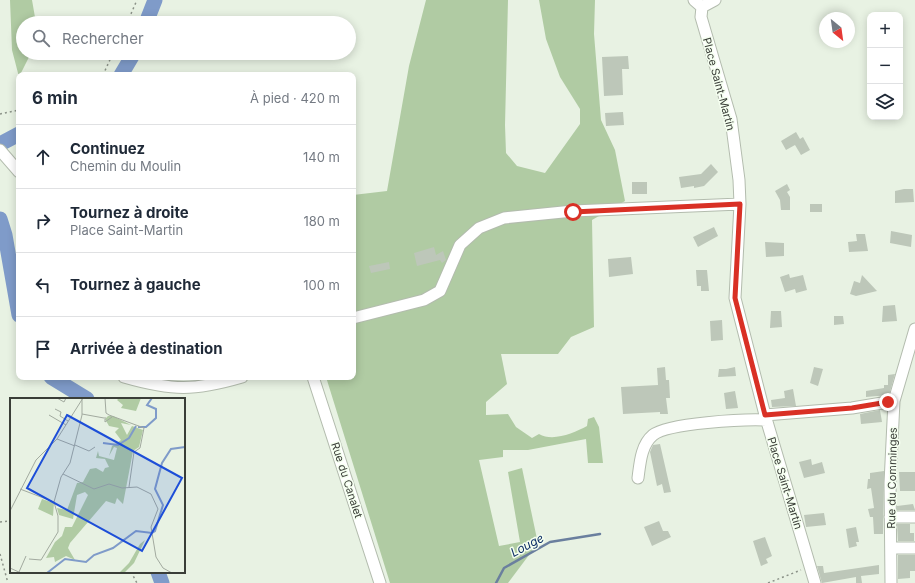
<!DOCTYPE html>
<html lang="fr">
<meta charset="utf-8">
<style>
:root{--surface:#fff;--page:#f6f6f7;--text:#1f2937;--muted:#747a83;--line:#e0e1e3}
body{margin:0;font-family:Inter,sans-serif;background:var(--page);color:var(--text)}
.controls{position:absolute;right:12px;top:12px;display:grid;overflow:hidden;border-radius:8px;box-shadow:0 2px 10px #0003}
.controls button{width:36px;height:36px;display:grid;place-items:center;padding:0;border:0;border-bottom:1px solid var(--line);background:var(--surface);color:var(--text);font:20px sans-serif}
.compass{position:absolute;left:819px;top:12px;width:36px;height:36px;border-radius:50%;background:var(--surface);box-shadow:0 2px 10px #0003;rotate:151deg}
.stop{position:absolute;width:12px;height:12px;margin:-9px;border:3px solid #d93025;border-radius:50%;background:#fff}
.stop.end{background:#d93025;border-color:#fff;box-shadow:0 1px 4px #0008}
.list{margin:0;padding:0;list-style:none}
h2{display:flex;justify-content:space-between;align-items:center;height:52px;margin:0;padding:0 16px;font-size:17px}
h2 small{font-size:13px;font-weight:400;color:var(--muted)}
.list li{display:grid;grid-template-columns:26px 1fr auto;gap:12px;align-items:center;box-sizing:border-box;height:64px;padding:0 16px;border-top:1px solid var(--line)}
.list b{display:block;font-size:15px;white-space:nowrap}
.list p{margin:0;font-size:13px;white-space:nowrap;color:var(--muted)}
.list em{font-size:13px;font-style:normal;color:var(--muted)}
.icon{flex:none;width:22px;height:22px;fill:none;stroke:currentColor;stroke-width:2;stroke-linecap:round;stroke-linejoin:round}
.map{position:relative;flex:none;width:915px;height:583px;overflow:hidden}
.search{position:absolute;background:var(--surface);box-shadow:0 2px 10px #0003;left:16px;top:16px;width:340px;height:44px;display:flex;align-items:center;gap:10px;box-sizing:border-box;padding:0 14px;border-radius:22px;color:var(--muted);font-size:15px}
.panel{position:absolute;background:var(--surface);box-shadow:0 2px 10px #0003;left:16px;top:72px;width:340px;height:308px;border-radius:8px}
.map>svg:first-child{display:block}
</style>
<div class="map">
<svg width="915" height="583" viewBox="0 0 915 583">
<rect width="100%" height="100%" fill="#e8f2e3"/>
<path fill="#b0cba3" d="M10 0H32L36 23H23V53H31L19 77 12 50Z
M426 0H508L505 125 506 153 517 166 545 173 580 124V109L560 77 546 39 539 0H595L594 34 601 120 615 150 625 201 592 220 594 327 571 337 558 354H501L507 384 486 402V415L508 414 516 427 532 438 539 434C553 442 574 433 587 426L588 419 594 417 599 427 603 463H588L586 439 528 450H503V457L479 460 499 546 520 542 508 472 522 468 537 539 532 551 508 583H390L326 377H353V195L387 191 409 66Z"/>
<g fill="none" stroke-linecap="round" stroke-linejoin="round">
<path stroke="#6a7f9e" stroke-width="2.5" d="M496 583 504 568 550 542 600 534"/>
<path stroke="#7f9bc9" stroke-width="15" d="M146 23 155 0
M121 75 134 53
M0 144 19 134
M0 219 5 235 19 315
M51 377 87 399
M158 572 162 583"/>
</g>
<path fill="#bdc7b9" d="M628 56 629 69H622L623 95 604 96 602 57Z
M623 112 624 125 606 126 605 113Z
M796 132 800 139 803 137 810 150 801 155 795 145 786 150 781 141Z
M711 164 718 172 704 186 694 188V186L681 188 679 177 701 174Z
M632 182H647V194H632Z
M787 184 790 190 787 192 790 197V210H781L780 200 775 191Z
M904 189H913L914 202 895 203V191Z
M810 204H822V212H810Z
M714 227 718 236 698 247 693 237Z
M891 231 912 235 911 247 890 243Z
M856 234H865L868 251 849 252 848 242 857 241Z
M765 242 784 243V256L766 257Z
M434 247 436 255 443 251 446 260 442 263 440 260 417 266 414 253Z
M631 257 633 274 609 277 608 259Z
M389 262 390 269 371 273 369 266Z
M696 270H707L709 291H701V286H697Z
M789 274 790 278 803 275 807 290 796 293 795 289 785 292 780 277Z
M862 275 877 291 856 296 850 294 854 281 860 283Z
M895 305 897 321 882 322 883 306Z
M771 311H781L782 327 770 328Z
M834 316H843L844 324 834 325Z
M722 320 723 340 711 341 710 321Z
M665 367 666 380H669L670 398H666L668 414H660V412L623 414 621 387 658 385 657 368Z
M735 367 736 376 718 377 719 369H726Z
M814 367 823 369 818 386 810 383Z
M895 374 889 395 866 397V391L884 388V385H888V375Z
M793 389 796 406 772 407 771 400 785 398 784 391Z
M735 391 738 408 726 409 724 393Z
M880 410 882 422 861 424 860 414Z
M660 444 671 492 664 493 662 484 657 486 650 452 653 445Z
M811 459 812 465 822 462 825 473 804 478 799 462Z
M884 471 883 534H874L873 517H870L868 509 874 508 871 488 867 489 868 479H870V473Z
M899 472H915V491H900Z
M913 504 915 510H897V506Z
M824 513 826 525 806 527 804 515Z
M659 521 663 531H668L671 537 652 546 644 527Z
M897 524H910V533H914V541H898Z
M856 527 859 542H856L857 546 849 548 846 529Z
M765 537 772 556 766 559 768 563 761 566 753 541Z
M898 555H915V571H910V578L898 579Z
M879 565V574L861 576 862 583H856V577L822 583 817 566H823L824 573Z"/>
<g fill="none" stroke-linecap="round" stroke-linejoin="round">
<g stroke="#b3bcae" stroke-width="13">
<path id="minor" d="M694 0 702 7
M702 7 701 17 731 119 739 180 740 204 735 298 765 415 815 583
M702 7 715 0
M0 150 19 172
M353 318 424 300 440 291 460 245 479 228 504 218 573 211 740 204
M124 377C173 391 194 391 242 377
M313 377 380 583
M765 415 852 408 894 401
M638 478C640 463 641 445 653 435 668 423 745 419 766 420
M890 517H915
M891 548H915
M891 583 890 483 894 401 915 329"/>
</g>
<path stroke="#8b9288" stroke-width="1.5" stroke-dasharray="2 3" stroke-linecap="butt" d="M127 23 137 0
M103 75 113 53
M0 114 19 110
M0 522 11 521
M0 554 8 583
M131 572 137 583
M768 583 801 570"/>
<use href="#minor" stroke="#fff" stroke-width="11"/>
</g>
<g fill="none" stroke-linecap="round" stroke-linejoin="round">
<path stroke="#d93025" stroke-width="5" d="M573 212 740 204 735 298 765 415 852 408 888 402"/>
</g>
<g text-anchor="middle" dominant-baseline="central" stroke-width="3" stroke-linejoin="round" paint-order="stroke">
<g font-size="11" fill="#3a3e38" stroke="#f5fff0">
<text transform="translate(719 84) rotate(75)">Place Saint-Martin</text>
<text transform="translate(892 478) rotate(-89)">Rue du Comminges</text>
<text transform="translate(347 480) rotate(72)">Rue du Canalet</text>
<text transform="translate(785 483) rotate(73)">Place Saint-Martin</text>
</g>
<g font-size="12" font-style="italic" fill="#0d2f66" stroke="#f5fff0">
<text transform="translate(527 545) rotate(-28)">Louge</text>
</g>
</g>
<g transform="translate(10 398)">
<rect width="175" height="175" fill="#e8f2e3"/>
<path d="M109 0H131L126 13 111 10 113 7 107 2ZM98 18H103L121 27 111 25 117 37 122 28 133 32 129 49 123 53 113 106 107 100 105 106 96 103 60 145 58 150 65 162 56 158 45 164 44 159 36 160 45 144 52 138 55 129H62L78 97 75 94 67 97 63 121 49 117 47 110 57 112 67 85 73 84 80 71 86 70 93 74 95 70 99 69 95 61 86 60 88 53 89 58 104 62 107 50 104 49 99 58 102 48 111 42 105 34 109 30 99 28 95 21ZM32 101 44 105 43 118 28 111ZM135 142 124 165 114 175H109L119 165 130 146Z" fill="#b0cba3"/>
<path fill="none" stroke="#7f9bc9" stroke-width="2" d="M128 29H136L146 20V11L137 7 142 0M93 45 108 47 119 40 126 28M37 175 55 161 76 164 84 157 103 150 126 133 142 135 145 133 153 107 145 91 152 65 161 51 175 49"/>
<path fill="none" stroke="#a2aa9f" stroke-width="1" d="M47 0 54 4 56 0M95 0 96 15 99 17 134 30 130 50 124 54 119 89M45 11 51 14 50 18 58 23M72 16 94 20M39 17 56 27M95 19V24L102 19M47 41 65 48M65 47 79 53 85 49M53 76 84 91 99 86 112 90 127 89 141 96 148 111 141 129 146 159 153 170 162 175M10 91 44 104M44 104 51 79 60 65 72 17V1M0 113 26 62 47 41 73 0M19 161 31 162 48 134V118L44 104M0 170 11 175M9 174 16 158"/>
<path fill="#1d4ed8" fill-opacity="0.15" stroke="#1d4ed8" stroke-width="2" d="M57 17 172 80 132 153 17 90Z"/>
<rect width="175" height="175" fill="none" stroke="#3a3e38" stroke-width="2"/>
</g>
</svg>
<div class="controls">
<button>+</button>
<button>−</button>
<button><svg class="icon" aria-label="layers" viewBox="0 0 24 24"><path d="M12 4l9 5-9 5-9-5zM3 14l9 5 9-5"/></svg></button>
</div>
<svg class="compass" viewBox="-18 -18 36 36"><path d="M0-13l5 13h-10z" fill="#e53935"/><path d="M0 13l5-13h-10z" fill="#747a83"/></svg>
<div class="stop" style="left:573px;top:212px"></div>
<div class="stop end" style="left:888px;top:402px"></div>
<div class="search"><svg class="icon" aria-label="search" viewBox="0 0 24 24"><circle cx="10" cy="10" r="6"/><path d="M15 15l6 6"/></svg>Rechercher</div>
<section class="panel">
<h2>6 min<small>À pied · 420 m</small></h2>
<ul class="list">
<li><svg class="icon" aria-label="ahead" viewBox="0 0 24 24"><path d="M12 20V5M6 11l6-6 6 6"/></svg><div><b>Continuez</b><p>Chemin du Moulin</p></div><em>140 m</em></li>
<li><svg class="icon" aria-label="right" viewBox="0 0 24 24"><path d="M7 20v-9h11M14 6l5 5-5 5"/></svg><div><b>Tournez à droite</b><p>Place Saint-Martin</p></div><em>180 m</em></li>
<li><svg class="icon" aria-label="left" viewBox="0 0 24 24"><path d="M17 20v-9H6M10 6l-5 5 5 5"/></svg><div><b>Tournez à gauche</b></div><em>100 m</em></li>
<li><svg class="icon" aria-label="arrive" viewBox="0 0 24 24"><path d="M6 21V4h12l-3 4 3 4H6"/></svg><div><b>Arrivée à destination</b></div></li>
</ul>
</section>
</div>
